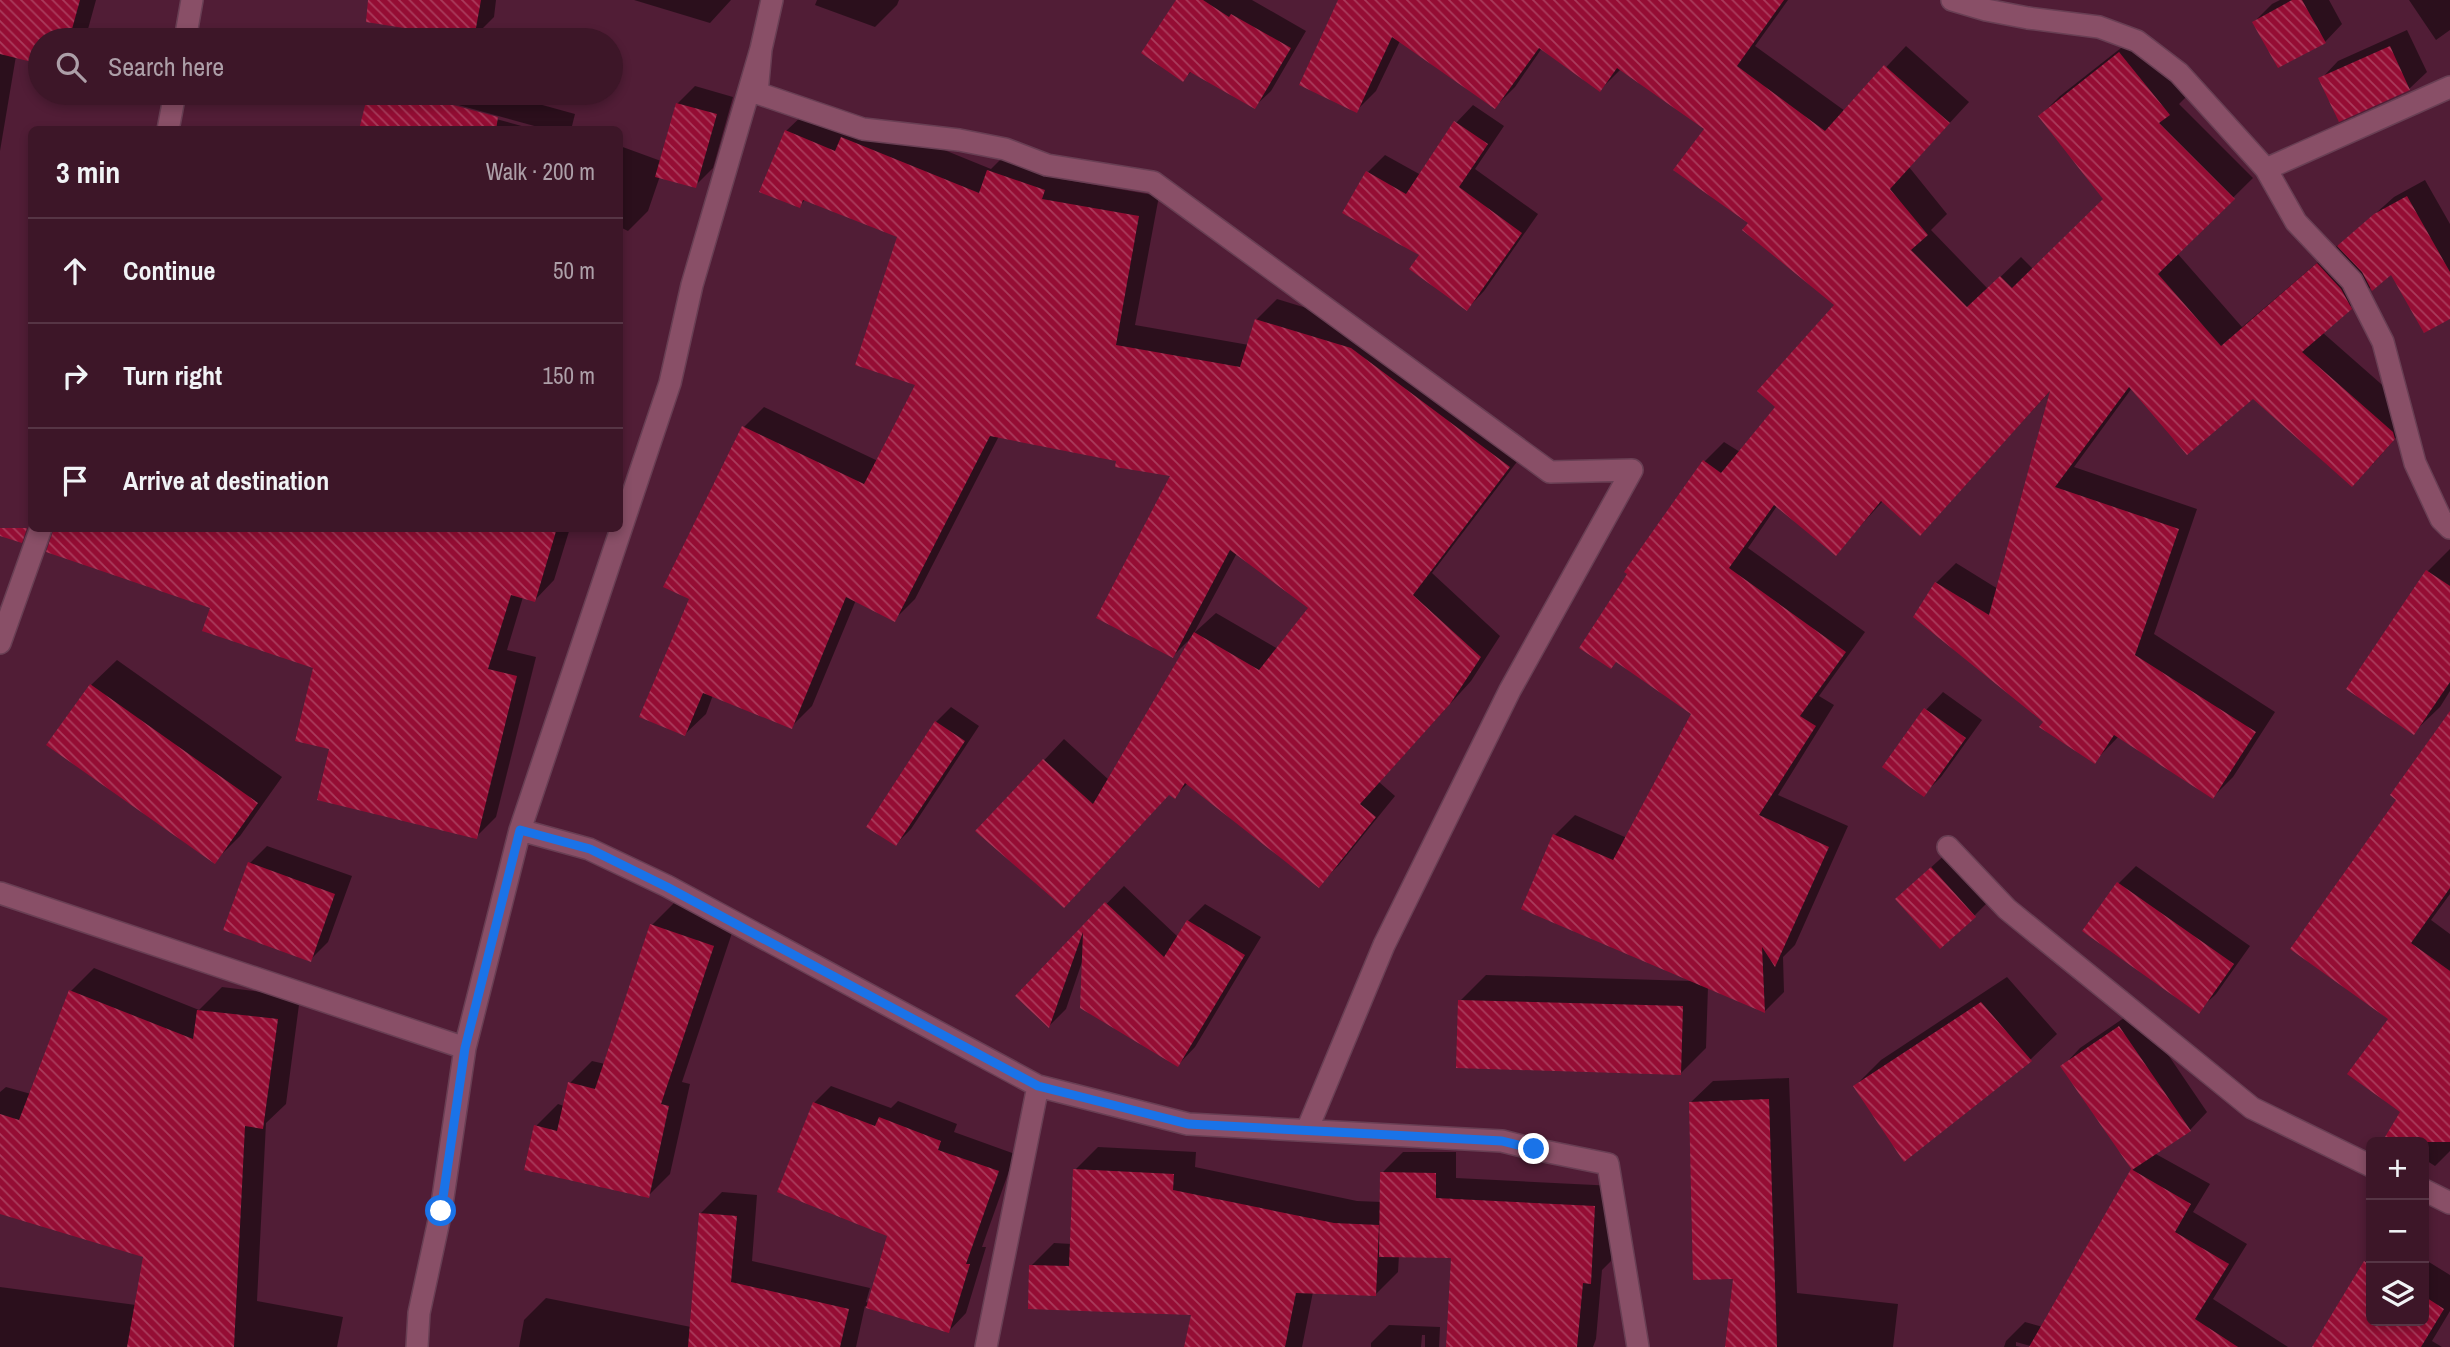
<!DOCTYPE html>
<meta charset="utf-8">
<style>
:root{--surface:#3d1628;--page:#441f30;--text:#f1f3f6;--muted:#ad9fa8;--line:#563545}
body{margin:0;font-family:"Archivo Narrow",sans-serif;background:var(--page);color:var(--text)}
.controls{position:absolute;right:21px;bottom:21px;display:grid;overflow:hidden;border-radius:10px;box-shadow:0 4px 10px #0003}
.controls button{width:63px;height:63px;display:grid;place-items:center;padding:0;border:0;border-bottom:2px solid var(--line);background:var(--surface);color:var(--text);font:35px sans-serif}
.stop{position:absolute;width:21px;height:21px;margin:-16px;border:5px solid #1a73e8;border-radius:50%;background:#fff}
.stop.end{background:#1a73e8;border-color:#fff;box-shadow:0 2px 7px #0008}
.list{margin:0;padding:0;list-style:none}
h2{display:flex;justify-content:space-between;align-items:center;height:91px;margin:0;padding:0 28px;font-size:30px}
h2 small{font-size:23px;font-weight:400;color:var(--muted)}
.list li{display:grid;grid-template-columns:46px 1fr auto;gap:21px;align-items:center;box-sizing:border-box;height:105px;padding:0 28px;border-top:2px solid var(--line)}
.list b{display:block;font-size:26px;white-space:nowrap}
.list em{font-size:23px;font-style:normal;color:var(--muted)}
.icon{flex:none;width:38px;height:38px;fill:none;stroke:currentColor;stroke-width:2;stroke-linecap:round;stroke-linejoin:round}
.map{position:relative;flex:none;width:2450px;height:1347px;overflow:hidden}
.search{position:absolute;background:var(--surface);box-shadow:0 4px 10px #0003;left:28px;top:28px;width:595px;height:77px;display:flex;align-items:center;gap:18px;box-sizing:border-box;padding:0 24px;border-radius:38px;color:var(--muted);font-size:26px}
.panel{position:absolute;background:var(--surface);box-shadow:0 4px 10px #0003;left:28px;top:126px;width:595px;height:406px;border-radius:10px}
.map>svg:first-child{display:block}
</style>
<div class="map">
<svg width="2450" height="1347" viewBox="0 0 2450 1347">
<defs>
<pattern id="building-back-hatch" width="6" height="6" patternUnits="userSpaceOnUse" patternTransform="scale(1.75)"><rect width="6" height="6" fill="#950d34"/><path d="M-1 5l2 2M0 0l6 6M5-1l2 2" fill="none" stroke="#aa3c5c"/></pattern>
</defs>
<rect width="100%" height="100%" fill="#511d36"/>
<path fill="#0007" fill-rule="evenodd" d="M0 0H96L85 40H40V62L16 56 0 151Z
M399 0H496L494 17 474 37Z
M634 0H731L710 23Z
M817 0H899L897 5 875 27 815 5Z
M1178 0H1252L1306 31 1271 91 1254 107 1192 71 1183 80Z
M1340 0H1788L1755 46 1845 111 1906 46 1969 102 1909 167 1947 214 1931 230 1988 289 2021 257 2033 269 2105 199 2040 116 2060 96 2140 33 2189 94 2179 104 2253 178 2177 253 2242 327 2338 245 2339 246 2394 197 2425 180 2450 224V317L2392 272 2371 287 2322 332 2413 412 2414 417 2372 465 2253 397 2132 388 2074 467 2197 509 2154 634 2275 712 2233 777 2213 797 2119 736 2094 762 2046 721 1936 583 1956 563 1998 589 2053 388 1920 534 1883 501 1836 553 1777 506 1748 548 1865 632 1819 696 1834 705 1778 795 1848 826 1795 945 1783 957 1784 992 1765 1011 1708 987 1706 1048 1681 1073 1460 1001 1486 975 1693 981 1523 908 1555 835 1575 815 1627 838 1693 714 1704 462 1724 442 1740 452 1777 407 1837 305 1750 223 1706 129 1621 69 1600 90 1542 48 1515 87 1495 107 1400 41 1376 91 1356 111Z
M2280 0H2329L2342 24 2325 42 2254 22 2272 4Z
M2409 0H2450V30L2436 40Z
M2407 30 2427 72 2409 89 2321 79 2338 61Z
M695 86 733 97 713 168 695 186 660 176 648 211 628 231 620 227V146L661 161 677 104Z
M370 93H401L536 130H360Z
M415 93H499L575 114 571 130H549Z
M1473 105 1504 126 1475 169 1538 214 1484 291 1467 309 1421 255 1368 172 1385 155 1421 175 1456 123Z
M807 111 851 129 863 117 991 169 1009 151 1065 170 1061 179 1159 196 1135 325 1249 345 1256 320 1277 299 1372 328 1529 446 1432 573 1500 636 1471 681 1379 782 1395 796 1339 865 1318 886 1188 783 1175 796 1170 793 978 831 1064 739 1109 780 1192 637 1173 656V475L1118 460 999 436 915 599 894 620 856 600 812 706 791 727 713 695 706 714 685 734 691 598 744 427 764 407 878 461 918 384 899 236 806 199 799 206 786 131ZM1237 553 1311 608 1278 649 1216 613 1194 633Z
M63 528H570L554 580 535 600 523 597 507 650 536 657 496 817 476 837 331 748 315 667 212 607Z
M2450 549V691L2440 707 2414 732 2349 689 2428 571Z
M117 660 282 777 240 836 214 862 91 685Z
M1943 692 1982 720 1941 777 1923 795 1926 710Z
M951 707 979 726 911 829 896 844 936 722Z
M2450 717V894L2431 920 2450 934V1151L2435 1166 2424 1159V1142H2395L2387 1138 2403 1111 2390 1018 2399 799Z
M267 846 352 876 328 942 310 960 250 863Z
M1949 851 1992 898 1974 916 1915 882Z
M2136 866 2250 946 2216 994 2198 1011 2118 884Z
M1124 886 1178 937 1188 921 1205 904 1261 937 1195 1047 1178 1065 1082 962 1066 1009 1049 1026 1017 996Z
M674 903 735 924 682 1082 690 1084 670 1174 648 1196 536 1126 558 1104 564 1106 570 1083 592 1061 605 1064 652 925Z
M94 968 199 1010 222 987 300 997 286 1104 266 1123 257 1301 343 1317 337 1347H0V1287L136 1305 145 1256 0 1212V1092L6 1087 31 1094 71 991Z
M2007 977 2057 1034 2031 1059 1904 1160 1855 1086 1881 1060Z
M2137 1009 2207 1112 2190 1130 2154 1153 2210 1184 2193 1212 2247 1244 2213 1299 2288 1347H2034L2016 1342V1346L2021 1347H2004L2006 1341 2025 1322 2043 1327 2133 1169 2063 1066 2080 1048Z
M1789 1078 1797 1293 1898 1304 1893 1347H1727L1735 1277 1691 1102 1713 1081Z
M831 1086 891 1108 898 1101 957 1124 954 1132 1015 1154 982 1247H986L966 1313 949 1331 865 1306 856 1347H519L524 1320 546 1298 691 1327 701 1213 722 1192 757 1195 752 1261 870 1288 866 1302 869 1303 889 1235 814 1103Z
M1098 1147 1196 1152 1195 1167 1357 1201 1382 1202V1173L1403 1152H1456V1178L1615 1186 1611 1261 1602 1270 1596 1339 1593 1347H1448L1452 1256 1399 1255 1398 1272 1375 1295 1313 1292 1302 1347H1186L1193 1313 1031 1266 1054 1243 1072 1244 1075 1170Z
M2371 1256V1321H2424V1259L2450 1275V1311L2432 1341 2442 1347H2314L2365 1262Z
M1389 1325 1440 1327 1439 1347H1425V1335H1422L1421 1347H1371V1343Z"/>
<path fill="url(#building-back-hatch)" d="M0 0H80L69 40H40V64L0 54Z
M368 0H481L474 39 366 22Z
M1176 0H1203L1229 17 1231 14 1291 48 1255 109 1190 72 1183 82 1141 53Z
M1338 0H1784L1737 66 1825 131 1884 65 1950 123 1890 189 1928 235 1911 250 1967 307 2000 276 2012 288 2103 199 2038 116 2119 52 2170 115 2159 123 2235 199 2158 274 2221 346 2317 263 2341 289 2352 309 2302 352 2393 432 2395 439 2352 487 2253 399 2187 455 2129 387 2055 487 2179 529 2135 655 2256 732 2213 799 2114 735 2095 764 2039 727 2043 722 1913 617 1935 582 1989 615 2050 391 1920 536 1881 501 1836 556 1774 505 1729 568 1846 652 1800 716 1816 726 1759 815 1829 847 1775 967 1762 947 1765 1013 1521 909 1553 834 1613 860 1691 714 1616 662 1611 669 1579 648 1627 574 1624 572 1703 460 1721 473 1775 407 1757 391 1834 305 1742 230 1748 223 1673 170 1704 129 1617 68 1600 92 1539 48 1495 109 1392 37 1357 113 1299 85Z
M2292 0H2302L2326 43 2278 68 2252 22Z
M2390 46 2410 90 2339 122 2318 78Z
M368 93H408L498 117 496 130H359Z
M676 103 717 114 696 188 655 177Z
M1454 121 1488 144 1459 187 1522 233 1467 311 1409 269 1419 255 1342 213 1366 171 1406 194Z
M785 130 835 151 841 137 979 193 987 170 1045 190 1042 199 1139 216 1116 345 1240 367 1255 319 1351 348 1510 467 1413 595 1481 657 1450 704 1360 804 1376 817 1319 888 1185 783 1175 799 1169 795 1064 908 975 831 1043 759 1093 804 1194 632 1259 670 1308 608 1230 550 1173 658 1096 618 1170 476 1115 467 1116 461 990 436 895 622 846 597 792 729 703 693 685 736 639 717 689 599 663 587 742 426 864 484 915 385 855 365 897 237 803 200 800 208 759 192Z
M2407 196 2450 272V319L2424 333 2391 275 2372 291 2362 272 2337 246 2374 214Z
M0 528H27L22 543 0 536Z
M54 528H557L535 602 511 595 488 669 517 676 477 839 317 800 329 749 295 741 313 668 202 631 210 608 46 552Z
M2426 570 2450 586V682L2414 735 2346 689Z
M90 684 258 803 215 864 46 745Z
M1924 708 1966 738 1924 797 1882 767Z
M2450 711V888L2411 943 2450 971V1142H2382L2400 1112 2347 1074 2388 1019 2290 949 2396 800 2390 795Z
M935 721 965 741 896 846 866 827Z
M248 862 335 894 311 962 223 930Z
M1931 867 1976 917 1940 949 1895 899Z
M2117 882 2234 964 2199 1014 2082 931Z
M1105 902 1164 957 1187 920 1245 955 1178 1067 1080 1008 1083 932 1049 1028 1015 996Z
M650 924 714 946 661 1104 669 1106 649 1198 524 1170 534 1125 557 1131 568 1082 595 1089Z
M69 990 193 1039 197 1010 278 1019 263 1129 245 1126 234 1347H127L143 1257 0 1214V1114L19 1120Z
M1458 1000 1683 1006 1681 1075 1456 1068Z
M1981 1002 2032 1061 1904 1162 1853 1086Z
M2119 1026 2191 1131 2132 1170 2060 1066Z
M1769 1099 1777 1347H1725L1733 1279 1693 1280 1689 1102Z
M813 1102 875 1126 879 1117 941 1141 938 1150 999 1171 966 1264H970L949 1333 866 1308 887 1236 777 1192Z
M1073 1169 1174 1174 1173 1190 1334 1223 1379 1225 1376 1296 1296 1293 1285 1347H1184L1191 1315 1028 1309 1029 1265 1069 1266Z
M2131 1169 2191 1204 2175 1232 2229 1264 2195 1319 2238 1347H2029Z
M1380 1172 1436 1173V1198L1595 1206 1591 1284 1583 1283 1577 1347H1446L1451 1258 1379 1257Z
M699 1213 737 1216 731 1282 849 1309 840 1347H688Z
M2364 1261 2371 1265V1321H2424V1296L2444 1309 2421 1347H2312Z"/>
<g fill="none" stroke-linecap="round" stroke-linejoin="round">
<g stroke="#693f54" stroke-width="24">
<path id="minor" d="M1952 0 1986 10 2028 18 2099 27 2137 41 2179 73 2266 169 2296 222 2352 281 2383 342 2415 463 2441 519 2450 528
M185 40 192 0
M761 49 757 93 863 129 959 140 1005 149 1047 165 1153 182 1550 472 1632 470 1510 690 1384 945 1307 1130
M168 130 175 93
M2266 169 2450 87
M0 643 41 528
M520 830 589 849 667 886 1038 1086 1188 1124 1502 1141 1534 1149 1608 1164 1638 1347
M1948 847 2007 909 2252 1108 2371 1166
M0 893 465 1048
M2424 1190 2450 1203
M417 1347 419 1313 441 1211 465 1048 520 830 670 383 692 285 761 49 772 0
M986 1347 1038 1086"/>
</g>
<use href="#minor" stroke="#894f67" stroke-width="21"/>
</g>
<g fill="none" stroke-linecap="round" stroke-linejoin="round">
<path stroke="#1a73e8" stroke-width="9" d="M441 1211 465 1048 520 830 590 849 667 887 1038 1086 1188 1124 1502 1141 1534 1149"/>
</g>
</svg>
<div class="controls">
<button>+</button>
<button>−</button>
<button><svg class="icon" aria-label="layers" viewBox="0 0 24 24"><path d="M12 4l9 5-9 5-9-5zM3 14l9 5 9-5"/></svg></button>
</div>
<div class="stop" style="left:441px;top:1211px"></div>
<div class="stop end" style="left:1534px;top:1149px"></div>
<div class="search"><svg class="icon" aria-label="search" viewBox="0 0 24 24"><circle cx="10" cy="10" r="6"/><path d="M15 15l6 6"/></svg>Search here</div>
<section class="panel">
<h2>3 min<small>Walk · 200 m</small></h2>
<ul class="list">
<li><svg class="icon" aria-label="ahead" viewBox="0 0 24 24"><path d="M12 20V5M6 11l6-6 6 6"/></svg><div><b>Continue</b></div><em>50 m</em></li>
<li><svg class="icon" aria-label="right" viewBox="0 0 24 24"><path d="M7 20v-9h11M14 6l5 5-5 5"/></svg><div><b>Turn right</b></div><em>150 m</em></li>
<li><svg class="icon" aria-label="arrive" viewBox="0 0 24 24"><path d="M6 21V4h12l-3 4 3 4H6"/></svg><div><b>Arrive at destination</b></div></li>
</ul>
</section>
</div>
